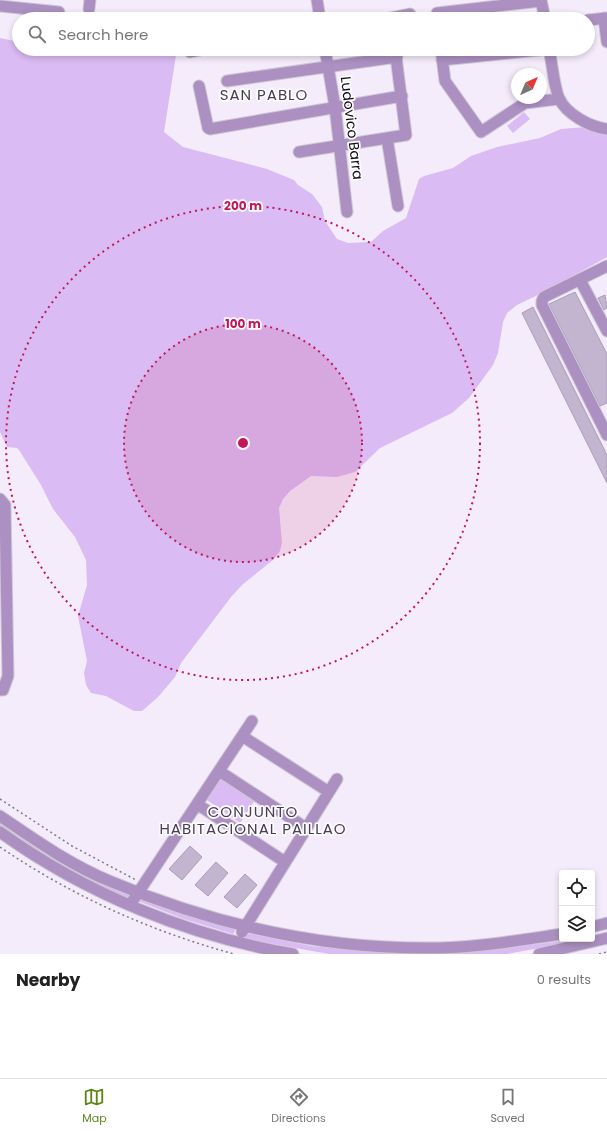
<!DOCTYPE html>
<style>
:root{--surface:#fff;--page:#f6f6f6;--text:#222;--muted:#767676;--line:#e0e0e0;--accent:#5b8614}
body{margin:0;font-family:Poppins,sans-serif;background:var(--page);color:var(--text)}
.controls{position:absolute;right:12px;bottom:12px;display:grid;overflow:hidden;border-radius:4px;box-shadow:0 2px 6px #0003}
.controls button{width:36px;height:36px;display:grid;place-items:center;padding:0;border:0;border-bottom:1px solid var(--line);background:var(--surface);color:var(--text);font:20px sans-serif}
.compass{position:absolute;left:511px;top:68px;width:36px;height:36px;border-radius:50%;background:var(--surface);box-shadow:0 2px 6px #0003;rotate:44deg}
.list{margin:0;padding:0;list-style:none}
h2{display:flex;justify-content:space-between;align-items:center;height:52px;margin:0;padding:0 16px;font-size:17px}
h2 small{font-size:13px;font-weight:400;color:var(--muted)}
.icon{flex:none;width:22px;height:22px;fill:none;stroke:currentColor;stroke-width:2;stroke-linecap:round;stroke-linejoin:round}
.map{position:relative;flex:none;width:607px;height:954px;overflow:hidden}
.search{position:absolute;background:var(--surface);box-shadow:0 2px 6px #0003;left:12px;right:12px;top:12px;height:44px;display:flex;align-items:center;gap:10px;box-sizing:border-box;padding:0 14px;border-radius:22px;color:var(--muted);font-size:15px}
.sheet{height:124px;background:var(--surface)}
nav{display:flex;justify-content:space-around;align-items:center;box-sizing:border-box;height:56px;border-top:1px solid var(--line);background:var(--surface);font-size:11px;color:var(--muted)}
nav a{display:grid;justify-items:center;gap:2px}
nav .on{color:var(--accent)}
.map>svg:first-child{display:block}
</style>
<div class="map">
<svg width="607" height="954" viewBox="0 0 607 954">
<rect width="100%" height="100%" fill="#f4ebfb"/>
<path fill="#dabbf3" d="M0 38 19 42V49H53L70 53 177 49 164 132 183 147 267 169 294 180 298 185 312 194 322 207 325 221 337 239 348 243 371 242 383 231 406 218 419 179 424 176 453 168 471 156 497 147 540 138 561 129 586 127 607 133V257L546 291 517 305 507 313 503 322 498 353 493 365 469 398 452 413 380 448 355 472 337 477 311 476 290 491 283 499 279 508 282 543 280 551 273 560 242 585 231 597 181 663 175 677 158 697 142 711H134L106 696 91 693 86 685 84 673 87 661 78 616 87 585 86 560 75 537 53 509 41 485 19 450 17 448 7 447 0 432Z
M524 112 530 119 513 133 507 126Z
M220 776 255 800 240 823 207 800 206 795Z
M0 819 130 894 129 898 126 899C82 878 39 855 0 826Z
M137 897 234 929 235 931 233 934 230 933 184 919 138 901Z
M247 933 311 946 400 954H329L246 939 244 937Z
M577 939H588L507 954H415L473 952Z"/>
<path fill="#c3b5cf" stroke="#ab9db6" d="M575 292 607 354V403L600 406 549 304Z
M605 295 607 308 604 310 598 298Z
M533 307 607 455V483L522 313Z
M190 846 202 857 182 880 169 869Z
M216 862 228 873 208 896 195 885Z
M245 874 257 885 237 908 224 897Z"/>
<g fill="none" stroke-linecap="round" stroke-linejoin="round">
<g stroke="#d0c7d6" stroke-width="13">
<path id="minor" d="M317 0 320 19
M541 0 545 19
M0 6 59 12
M89 9 90 0
M604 18 607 42
M385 19 410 14
M437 19V13L541 1
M588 20 607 18
M325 49 335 107 347 212
M441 49 445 81 481 132 525 103 559 99
M549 49C552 62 554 87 559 98 566 114 590 127 607 129
M190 52 205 49
M442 60 549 49
M227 81 397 57
M199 86 208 128 210 129 402 96
M387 138 398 206
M299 152 406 135 395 49
M607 266 544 297 542 301V305L607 435
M580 280 607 331
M0 499 5 505 8 676 3 690H0
M242 736 329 792
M219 771 306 828
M197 804 285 862
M0 816C35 840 72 866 112 882 217 926 324 950 439 948 480 947 521 940 562 934
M0 832C86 894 189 936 293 954
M130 905 252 721
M592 927 607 923
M242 932 337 779
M539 954 607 938"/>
</g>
<path stroke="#817a87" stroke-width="1.5" stroke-dasharray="2 3" stroke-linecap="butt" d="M0 799 72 846 136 880
M0 847C72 896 150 931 234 954
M599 954 607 952"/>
<use href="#minor" stroke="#ab90c1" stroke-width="11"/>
</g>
<circle cx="243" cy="443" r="119" fill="#c2185b" fill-opacity=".12"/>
<g fill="none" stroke="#c2185b" stroke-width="2" stroke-dasharray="2 4">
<circle cx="243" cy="443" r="119"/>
<circle cx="243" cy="443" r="237"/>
</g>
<g text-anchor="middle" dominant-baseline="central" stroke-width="3.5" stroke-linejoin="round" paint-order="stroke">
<g font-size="14" fill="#100b14" stroke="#fcfcfc">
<text transform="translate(352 128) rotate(83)">Ludovico Barra</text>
</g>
<g font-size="15" letter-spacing="1" fill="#483d52" stroke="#fcfcfc">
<text x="264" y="94">SAN PABLO</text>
<text x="253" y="811">CONJUNTO<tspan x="253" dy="17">HABITACIONAL PAILLAO</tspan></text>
</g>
</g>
<circle cx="243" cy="443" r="6" fill="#c2185b" stroke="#fcfcfc" stroke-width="2"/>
<g font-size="12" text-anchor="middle" font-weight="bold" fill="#c2185b" stroke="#fcfcfc" stroke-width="3.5" stroke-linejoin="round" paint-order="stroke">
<text x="243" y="210">200 m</text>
<text x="243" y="328">100 m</text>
</g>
</svg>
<div class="controls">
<button><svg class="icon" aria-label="locate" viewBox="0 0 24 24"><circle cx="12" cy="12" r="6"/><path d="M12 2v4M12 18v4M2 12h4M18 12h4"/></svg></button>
<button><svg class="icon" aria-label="layers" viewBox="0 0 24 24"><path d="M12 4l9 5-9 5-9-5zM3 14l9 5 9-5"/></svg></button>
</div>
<svg class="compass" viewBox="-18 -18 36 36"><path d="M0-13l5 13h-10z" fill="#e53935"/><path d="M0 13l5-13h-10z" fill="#767676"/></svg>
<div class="search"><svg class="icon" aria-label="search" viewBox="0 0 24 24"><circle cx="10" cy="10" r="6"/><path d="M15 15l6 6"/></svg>Search here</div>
</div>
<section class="sheet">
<h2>Nearby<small>0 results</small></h2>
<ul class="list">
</ul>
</section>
<nav>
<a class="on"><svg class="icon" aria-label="map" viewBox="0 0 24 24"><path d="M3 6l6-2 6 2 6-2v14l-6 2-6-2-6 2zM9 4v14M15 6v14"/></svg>Map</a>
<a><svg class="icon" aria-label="directions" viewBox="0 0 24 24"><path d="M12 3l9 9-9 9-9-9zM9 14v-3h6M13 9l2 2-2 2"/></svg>Directions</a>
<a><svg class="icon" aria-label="saved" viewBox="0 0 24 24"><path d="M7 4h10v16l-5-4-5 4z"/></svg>Saved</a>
</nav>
